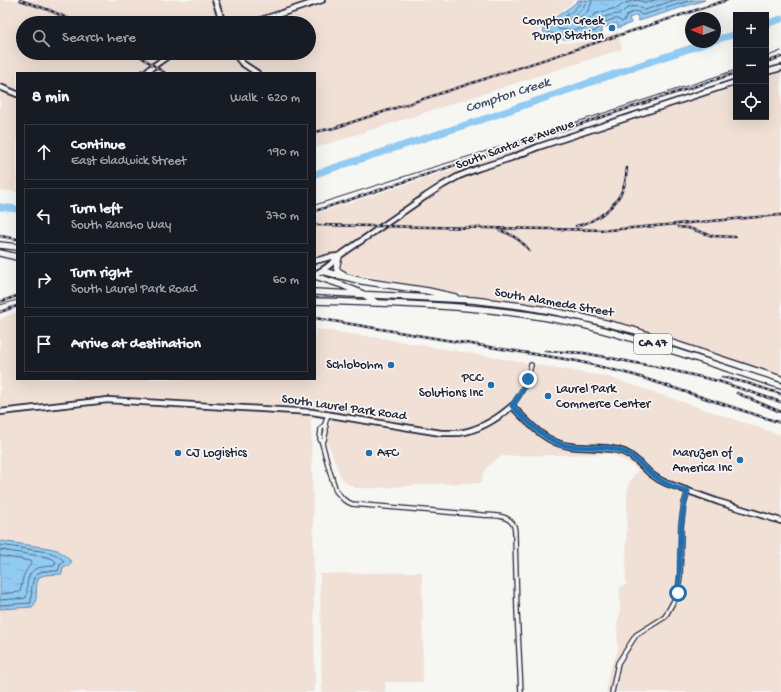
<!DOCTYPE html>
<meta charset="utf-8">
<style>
:root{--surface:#171b24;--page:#20242c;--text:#f1f3f6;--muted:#9ea1a6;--line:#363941}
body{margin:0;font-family:"Gochi Hand",sans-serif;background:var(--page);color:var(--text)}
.controls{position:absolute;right:12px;top:12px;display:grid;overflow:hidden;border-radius:0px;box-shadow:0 4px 16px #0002}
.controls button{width:36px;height:36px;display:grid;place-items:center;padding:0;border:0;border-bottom:1px solid var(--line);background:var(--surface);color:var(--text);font:20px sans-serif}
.compass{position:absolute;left:685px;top:12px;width:36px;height:36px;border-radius:50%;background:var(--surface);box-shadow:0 4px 16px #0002;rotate:271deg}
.stop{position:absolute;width:12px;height:12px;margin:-9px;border:3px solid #1f6fb2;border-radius:50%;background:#fff}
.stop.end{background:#1f6fb2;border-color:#fff;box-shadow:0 1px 4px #0008}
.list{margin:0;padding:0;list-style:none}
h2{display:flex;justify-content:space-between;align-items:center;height:52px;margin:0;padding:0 16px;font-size:17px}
h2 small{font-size:13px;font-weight:400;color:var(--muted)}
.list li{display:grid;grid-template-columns:26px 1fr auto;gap:12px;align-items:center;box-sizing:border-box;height:56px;margin:0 8px 8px;padding:0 8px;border:1px solid var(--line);border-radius:0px}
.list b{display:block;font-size:15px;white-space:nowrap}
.list p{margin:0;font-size:13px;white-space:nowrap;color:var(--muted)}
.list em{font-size:13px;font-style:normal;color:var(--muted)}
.icon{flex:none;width:22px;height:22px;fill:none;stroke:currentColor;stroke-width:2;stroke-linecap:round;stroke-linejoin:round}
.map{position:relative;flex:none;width:781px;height:692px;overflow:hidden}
.search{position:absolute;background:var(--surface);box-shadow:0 4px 16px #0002;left:16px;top:16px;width:300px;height:44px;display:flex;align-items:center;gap:10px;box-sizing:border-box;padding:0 14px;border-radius:22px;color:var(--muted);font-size:15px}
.panel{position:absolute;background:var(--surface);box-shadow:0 4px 16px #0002;left:16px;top:72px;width:300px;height:308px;border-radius:0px}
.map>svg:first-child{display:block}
</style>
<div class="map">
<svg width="781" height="692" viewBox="0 0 781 692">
<defs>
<pattern id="water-ripples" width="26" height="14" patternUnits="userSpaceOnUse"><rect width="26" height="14" fill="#92cbf2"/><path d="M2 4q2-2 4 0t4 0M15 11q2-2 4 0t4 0" fill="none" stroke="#7eaed0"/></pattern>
</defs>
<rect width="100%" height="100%" fill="#f6f6f2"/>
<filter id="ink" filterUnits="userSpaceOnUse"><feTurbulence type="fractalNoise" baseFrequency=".025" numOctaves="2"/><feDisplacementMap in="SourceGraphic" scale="8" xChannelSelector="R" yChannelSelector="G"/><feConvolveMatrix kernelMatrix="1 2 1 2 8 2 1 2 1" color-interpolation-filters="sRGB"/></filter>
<g filter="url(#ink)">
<path fill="#f0e0d6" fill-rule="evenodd" d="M0 0H575L559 13 540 23 541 40 556 43 581 42 618 32 622 49 315 148V73H17V192L0 190ZM23 23H309V53H23Z
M781 63V375L668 339 603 319 349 273 315 262V214L736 78V117H766V68Z
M17 312V379H315V329L386 339 608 377 781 435V692H606L609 672 618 651 617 624 620 615V587L626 585 627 495 629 483 634 475 638 470 631 464 612 454 503 456 497 459 487 467 483 474 481 483 430 484 378 488H355L346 483 341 477 327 441 331 420 317 418 311 419 313 505 315 692H0V319Z
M422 572 423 682H385V692H322L320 574Z"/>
<path fill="url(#water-ripples)" stroke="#6587a9" d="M578 0H705L639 21 637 15 629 18 631 23 618 28 617 23 602 28V33L581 38 563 39 549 38 544 33 543 28 546 24 573 5Z
M0 541 49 548 57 550 63 554 71 561V564L69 566 63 567 62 574 45 575 39 577C34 586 39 598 33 607L0 609Z"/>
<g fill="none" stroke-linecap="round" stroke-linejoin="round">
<path stroke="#4f6684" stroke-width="1" d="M581 0C579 10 557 21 549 27L547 29C548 32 548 33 551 34 561 38 585 33 596 31L600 24 614 19H618L622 22 624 21 627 15 635 11 638 12 642 15H643L692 0
M586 0C585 11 567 21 558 27V29C564 31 588 29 593 26 594 25 595 22 596 21 601 17 614 14 620 14 628 6 636 4 645 10L675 0
M592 0C591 9 586 14 579 19V21L580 22 588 21 595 14 612 9 618 8 623 4 632 1 638 0 646 3 655 0
M0 545 48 552C55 554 60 556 64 562L60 565 58 571C53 571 46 570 41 572 30 575 32 592 31 601V603L0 605
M0 550 47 557 53 559 56 562 54 566C38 567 29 567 27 585 27 590 27 594 26 598L0 600
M0 556 31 561 32 563C21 576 24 576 20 592L0 594"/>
<path stroke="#92cbf2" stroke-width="7" d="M766 24 781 19
M715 40 736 34
M315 174 490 117 658 59 710 42
M0 207 17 209"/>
<g stroke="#22223b" stroke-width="6">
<path id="street" d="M512 406C521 394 528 381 531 365
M325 424 321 429 320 439 322 443 330 472 336 491 344 500 352 504 482 515C492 516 509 514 514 526 515 529 515 533 515 536L517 611 521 692
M322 443 324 440 326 432V428L325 424 328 414
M612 692 618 663 636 635 665 617 678 593 680 576 681 526 684 504 688 491"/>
</g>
<g stroke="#22223b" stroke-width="8">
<path id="secondary" d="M215 0 223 23
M252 23 322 0
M234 53 242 63 257 73
M766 72 781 68
M144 73 172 53
M0 87 17 94
M315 261 330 257 339 256
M315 274C324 270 332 264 339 256L426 196 443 185 459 176 479 168 511 158 538 147 736 82
M0 412 108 400 312 412 441 433C447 433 453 433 459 433 480 430 497 419 512 406 528 422 545 443 569 446 588 449 606 445 624 452 635 457 642 466 651 474 656 478 661 481 666 483L719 502 781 521"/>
</g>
<g stroke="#22223b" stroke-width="8">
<path id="primary" d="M0 245 17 247
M0 253 17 257
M339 256C338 265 332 269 343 274
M322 271 362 281 428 291 455 297
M315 276 342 285 363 294 377 303
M315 292 473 300 522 306 546 310 585 318 633 330 781 379
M315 301C405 304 495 305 584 325 616 333 648 343 680 353 714 364 747 375 781 386"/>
</g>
<use href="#street" stroke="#f6f6f2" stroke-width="3.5"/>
<use href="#secondary" stroke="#f6f6f2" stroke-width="4.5"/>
<use href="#primary" stroke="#f6f6f2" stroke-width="5.5"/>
<path stroke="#22223b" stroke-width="1" d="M766 57 781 51
M315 205 431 168 503 146 736 70
M0 305 17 300"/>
<g stroke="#22223b" stroke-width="2.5">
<path id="rail" d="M20 0 49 10 78 23
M135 53 165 73
M766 62 781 57
M315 132 334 128 727 0
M315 211 736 73
M315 225 609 230 781 215
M576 226C596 222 617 207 624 186 626 180 626 174 627 168
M678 227 688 228 713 236 735 237
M499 230C512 234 522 241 530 251
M0 236 17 239
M0 302 17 296
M0 312 17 306
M315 318 440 339 577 361 634 375 781 423
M545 351 584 353 662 368 718 381 781 402
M722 377 747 383 781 394
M737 393 781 412"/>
</g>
<use href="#rail" stroke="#f6f6f2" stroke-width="1" stroke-dasharray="3" stroke-linecap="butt"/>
</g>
</g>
<g fill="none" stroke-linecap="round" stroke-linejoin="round" filter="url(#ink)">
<path stroke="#1f6fb2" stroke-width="5" d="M528 379 521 393 512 406C528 422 545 442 568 446 588 449 608 444 626 453 638 459 646 471 657 478 666 485 677 488 688 491 677 524 682 559 678 593"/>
</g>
<g fill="#1f6fb2" stroke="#f6f6f2" stroke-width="1.5">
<circle cx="612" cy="28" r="4"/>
<circle cx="391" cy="365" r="4"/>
<circle cx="491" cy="385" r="4"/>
<circle cx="548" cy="396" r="4"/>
<circle cx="178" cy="453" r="4"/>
<circle cx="369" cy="453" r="4"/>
<circle cx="740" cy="460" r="4"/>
</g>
<g text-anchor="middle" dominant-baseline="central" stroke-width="3.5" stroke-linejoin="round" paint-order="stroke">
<rect fill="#f6f6f2" stroke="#626272" stroke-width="1" x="634" y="334" width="38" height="20" rx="3"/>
<g font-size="12" font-weight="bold" fill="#22223b">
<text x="653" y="344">CA 47</text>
</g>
<g font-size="13" fill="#22223b" stroke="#f6f6f2" text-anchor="end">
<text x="604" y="21">Compton Creek<tspan x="604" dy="15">Pump Station</tspan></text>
<text x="383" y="365">Schlobohm</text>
<text x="483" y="378">PCC<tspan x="483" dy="15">Solutions Inc</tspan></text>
<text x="556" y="389" text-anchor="start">Laurel Park<tspan x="556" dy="15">Commerce Center</tspan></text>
<text x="186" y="453" text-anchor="start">CJ Logistics</text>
<text x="377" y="453" text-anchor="start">AFC</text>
<text x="732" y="453">Maruzen of<tspan x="732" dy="15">America Inc</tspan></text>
</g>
<g font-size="13" fill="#22223b" stroke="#f6f6f2">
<text transform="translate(515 145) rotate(-20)">South Santa Fe Avenue</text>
<text transform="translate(554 303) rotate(10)">South Alameda Street</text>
<text transform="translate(344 408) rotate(8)">South Laurel Park Road</text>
</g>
<g font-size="14" font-style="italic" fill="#445572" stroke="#f6f6f2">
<text transform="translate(508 96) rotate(-18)">Compton Creek</text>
</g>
</g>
</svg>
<div class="controls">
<button>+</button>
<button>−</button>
<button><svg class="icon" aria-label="locate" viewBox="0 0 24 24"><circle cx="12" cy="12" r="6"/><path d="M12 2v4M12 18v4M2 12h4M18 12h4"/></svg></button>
</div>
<svg class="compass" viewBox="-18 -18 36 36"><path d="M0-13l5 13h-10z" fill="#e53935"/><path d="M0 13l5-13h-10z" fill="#9ea1a6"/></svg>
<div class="stop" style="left:678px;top:593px"></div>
<div class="stop end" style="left:528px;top:379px"></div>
<div class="search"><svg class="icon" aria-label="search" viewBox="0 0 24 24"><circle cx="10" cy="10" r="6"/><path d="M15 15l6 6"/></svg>Search here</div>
<section class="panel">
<h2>8 min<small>Walk · 620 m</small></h2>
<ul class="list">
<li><svg class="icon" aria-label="ahead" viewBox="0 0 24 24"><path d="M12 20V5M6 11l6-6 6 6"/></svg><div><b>Continue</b><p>East Gladwick Street</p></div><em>190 m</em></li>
<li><svg class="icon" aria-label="left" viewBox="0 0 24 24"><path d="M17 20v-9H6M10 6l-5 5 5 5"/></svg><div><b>Turn left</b><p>South Rancho Way</p></div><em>370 m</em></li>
<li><svg class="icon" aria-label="right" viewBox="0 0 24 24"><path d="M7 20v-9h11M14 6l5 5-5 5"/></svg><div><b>Turn right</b><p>South Laurel Park Road</p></div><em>60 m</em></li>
<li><svg class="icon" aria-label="arrive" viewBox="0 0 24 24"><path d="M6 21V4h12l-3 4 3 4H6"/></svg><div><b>Arrive at destination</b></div></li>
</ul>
</section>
</div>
